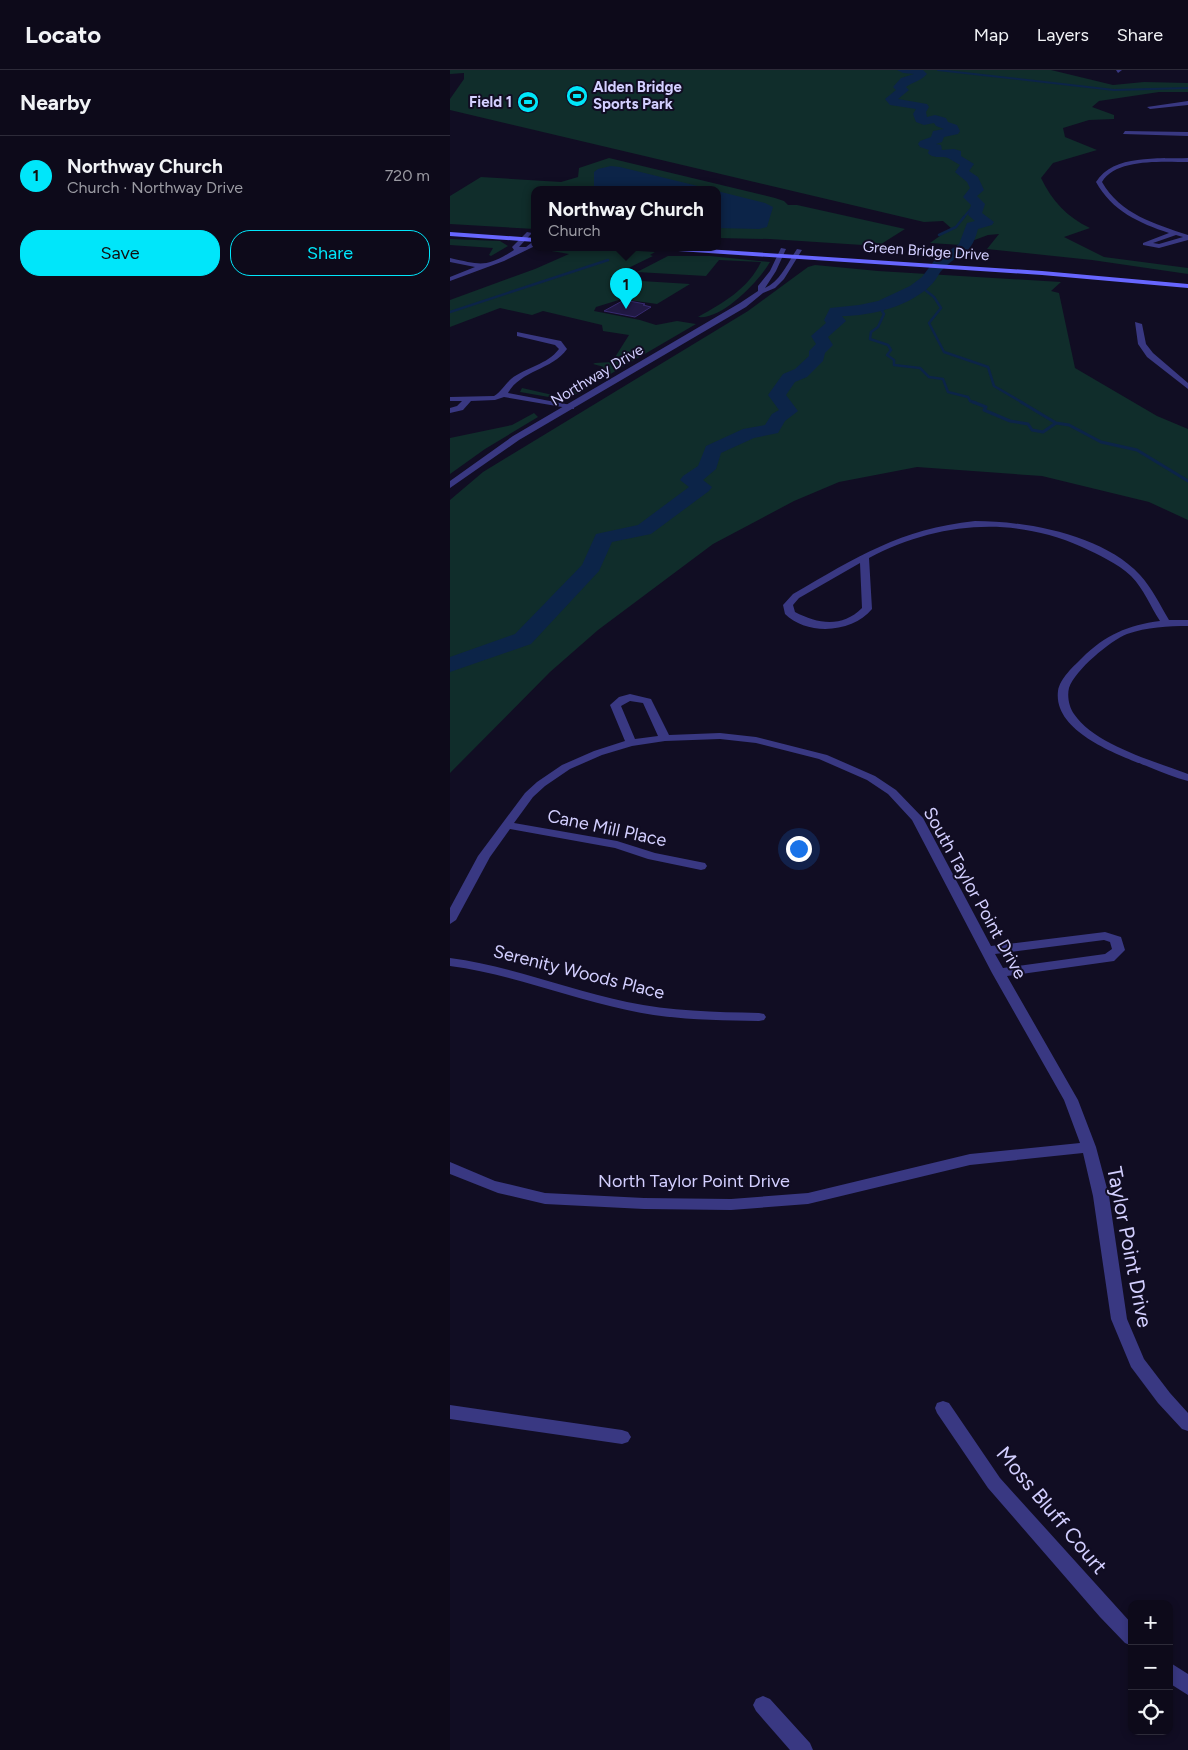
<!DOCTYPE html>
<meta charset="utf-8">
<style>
:root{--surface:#0d0a1a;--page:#1b1827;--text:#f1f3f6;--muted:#9a9aa2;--line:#2d2b39;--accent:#00e6fa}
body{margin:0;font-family:Figtree,sans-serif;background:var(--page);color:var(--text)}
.controls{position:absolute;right:15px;bottom:15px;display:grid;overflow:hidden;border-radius:10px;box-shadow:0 2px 8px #0003}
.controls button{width:45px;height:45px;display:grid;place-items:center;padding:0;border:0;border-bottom:1px solid var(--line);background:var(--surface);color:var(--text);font:25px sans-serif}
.you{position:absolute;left:348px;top:778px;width:18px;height:18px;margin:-12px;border:4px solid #fff;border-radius:50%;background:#1a73e8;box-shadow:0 0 0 8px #1a73e833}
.badge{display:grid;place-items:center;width:32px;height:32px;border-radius:50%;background:var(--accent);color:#111;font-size:16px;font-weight:700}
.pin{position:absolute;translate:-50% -41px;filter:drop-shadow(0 1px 2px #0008)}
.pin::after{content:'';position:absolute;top:26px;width:18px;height:15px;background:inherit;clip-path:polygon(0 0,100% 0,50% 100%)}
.popup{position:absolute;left:81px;top:116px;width:190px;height:65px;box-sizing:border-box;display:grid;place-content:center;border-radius:10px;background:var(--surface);filter:drop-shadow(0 1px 4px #0005);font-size:16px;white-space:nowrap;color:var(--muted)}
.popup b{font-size:19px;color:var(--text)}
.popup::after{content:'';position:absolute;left:50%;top:100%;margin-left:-10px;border:10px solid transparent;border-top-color:var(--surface)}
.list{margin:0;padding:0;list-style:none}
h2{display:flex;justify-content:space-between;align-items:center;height:65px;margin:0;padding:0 20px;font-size:21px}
h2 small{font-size:16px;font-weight:400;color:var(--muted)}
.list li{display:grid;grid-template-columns:32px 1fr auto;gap:15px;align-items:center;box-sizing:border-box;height:80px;padding:0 20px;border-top:1px solid var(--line)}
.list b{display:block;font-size:19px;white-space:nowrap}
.list p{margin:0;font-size:16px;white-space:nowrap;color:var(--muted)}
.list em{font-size:16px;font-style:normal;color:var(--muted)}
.actions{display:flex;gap:10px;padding:15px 20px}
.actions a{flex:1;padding:11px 0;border:1px solid var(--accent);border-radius:20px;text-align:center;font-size:18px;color:var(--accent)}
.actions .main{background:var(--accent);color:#111}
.icon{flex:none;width:28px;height:28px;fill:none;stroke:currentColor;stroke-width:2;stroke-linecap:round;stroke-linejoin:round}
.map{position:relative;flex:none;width:738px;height:1680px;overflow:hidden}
header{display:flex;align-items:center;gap:30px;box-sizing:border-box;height:70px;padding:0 25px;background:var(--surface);border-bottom:1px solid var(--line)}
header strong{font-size:24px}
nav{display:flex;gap:28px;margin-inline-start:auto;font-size:18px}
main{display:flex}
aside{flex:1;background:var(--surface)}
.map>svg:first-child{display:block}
</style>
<header>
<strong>Locato</strong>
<nav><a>Map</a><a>Layers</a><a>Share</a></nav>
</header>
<main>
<aside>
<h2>Nearby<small></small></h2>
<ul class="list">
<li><span class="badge">1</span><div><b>Northway Church</b><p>Church · Northway Drive</p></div><em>720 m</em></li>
</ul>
<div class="actions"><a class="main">Save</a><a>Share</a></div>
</aside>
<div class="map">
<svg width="738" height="1680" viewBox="0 0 738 1680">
<rect width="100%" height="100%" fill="#110d23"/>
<path fill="#102d2b" d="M0 0H601L663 15 694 12 738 13V22H709L649 31 642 37 664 45V49L639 50 613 58 615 67 647 80 603 93 591 108C602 131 617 147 640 158L614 167 654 187 738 198V204L642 190 537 179 549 164 538 165 511 175 480 173 501 158 493 151 474 152 0 40V29L14 9V3L0 4Z
M159 88 325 128 334 131 338 135H347L455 159 428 176 320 169 267 168V120H85V159L0 154V126L31 107 111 112 128 107 129 98Z
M0 169 50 171 58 176 41 186 39 185 43 178 0 175Z
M95 178H140L205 182 200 185 203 186 160 207 175 210 240 214 207 234 172 229 146 237 144 241 190 250 206 255 227 251 246 254 116 330 70 322 72 318 107 326 154 297 143 294 145 293 162 292 179 265 153 261 152 255 93 241 82 245 50 238 0 257V230L85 199 119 184 90 179Z
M218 186H260L320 192C309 211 272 250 248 247 273 233 298 219 311 192L269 190 256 206 187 202Z
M365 195 428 201 611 212 601 221 609 223 625 298 707 346 738 359V450L699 432 592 406 467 397 389 412 344 431 263 474 148 560 100 602 0 703V430L33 402 298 241 358 197Z
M84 343 88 347 35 379 0 404V368L62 355Z"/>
<path fill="#0c2448" d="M161 96 170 97 264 120H144V102L148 99Z
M267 121 315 133 323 137 317 157 309 159 267 158Z"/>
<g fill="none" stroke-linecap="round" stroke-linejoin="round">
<path stroke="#0c2448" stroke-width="2" d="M488 0 664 20 738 18
M513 148 526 133"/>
<path stroke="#0c2448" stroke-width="2.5" d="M489 165 506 157 514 147
M470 216 484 227 491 238 479 253 494 282 538 297 544 316 573 333
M436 235 432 241 434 244 428 257 421 262 420 269 438 275 441 280 437 285 444 290V295L470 298 479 307 493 309 498 322 518 327 520 331 526 333
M0 242 158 190"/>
<path stroke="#0c2448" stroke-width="3" d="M523 332 536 337 534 340 560 351 578 354 582 360 593 362 606 353 619 355 651 372 687 380 738 411
M571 332 606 353"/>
<path fill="#0c2448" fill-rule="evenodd" d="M447 0H473L477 4C471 11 463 12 456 17L459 20 448 29 477 34 479 37 476 42 477 47 485 45 496 48 498 52 507 55 510 61 508 64 494 67 492 72 486 74 491 75 492 80 504 79 511 81V86L524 94 519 101 528 107 534 120 527 126 535 134 532 143 544 152 542 155 528 159C520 188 512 180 494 198 489 202 487 209 482 214 461 236 422 246 392 246L396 251 378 267 383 275 375 283 373 291 357 307 345 312 336 325 348 341 335 351 328 363 304 368 271 383 266 399 253 410 262 417 259 421 201 464 162 472 149 501 81 574 0 602V587L65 564 132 495 146 464 188 455 239 417 230 410 233 406 248 396 256 376 293 359 315 355 322 344 329 340 318 325 333 304 345 299 359 286V281L366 274 361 266 376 253 374 250 380 238 409 235 428 231 460 216 472 207 484 191 509 174 517 153 525 151 518 145 521 135 513 127 520 118 517 112 505 102 510 95C506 93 502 90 498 88 491 85 484 90 478 83L479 80 470 77 468 74 470 71 481 67 483 61 494 59 486 56 484 53 474 55 466 52 463 44 466 39 440 35 435 29 446 20 443 17 451 8 464 4 453 3Z"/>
</g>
<path fill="#211944" stroke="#372b70" d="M174 230 195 234 193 235 201 237 185 247 154 241Z"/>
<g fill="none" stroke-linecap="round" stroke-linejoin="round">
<path fill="#393882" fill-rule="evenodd" d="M666 0H672L668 3Z
M738 31V35L700 39 697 37Z
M675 61 738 62V66L673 64Z
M738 88V92C713 92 666 88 652 112 670 144 705 154 738 165V170L709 178 693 175V173L719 163C689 153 662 141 646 112 663 84 709 89 738 88ZM726 165 733 167 709 174 703 173Z
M77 162 82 163 69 177H76L85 170V176L54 191 0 211V207L25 197 0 192V188C32 195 35 198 64 180L62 177Z
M685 252 692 254 696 274 703 283 738 313V319L697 287 688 274Z
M67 262 111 271 117 279C102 300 71 300 58 323L121 335H124V339L54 327 45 330 21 331 13 340 0 343V338L7 336 12 331H0V327L44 326C51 322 54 315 61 309 76 297 97 295 109 279L105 275 67 266Z
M525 451C577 451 653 465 690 505 702 518 710 535 719 550H738V556C718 556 697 557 677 564 660 571 625 600 619 618 617 626 619 637 624 644 645 675 704 691 738 704V711C725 708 712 702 699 697 669 685 603 662 608 621 610 608 624 596 632 588 655 565 678 555 710 551 700 536 694 519 681 506 667 493 649 485 632 477 561 445 486 453 419 488L422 539C403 563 357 566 335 544L333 535 343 524C407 487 450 459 525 451ZM410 493 412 538C392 558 368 554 345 542L343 535 349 528Z
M180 624 201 629 219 665 270 663 306 667 377 685 425 706 446 720 473 748 541 876 655 862 671 867 675 880 664 891 557 906 628 1030 646 1077 659 1126 677 1249 694 1289 720 1323 738 1343V1361L732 1359 708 1333 681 1297 661 1249 643 1126 633 1083 520 1095 358 1134 281 1140 194 1139 95 1134 48 1123 0 1104V1092L45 1111 95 1123 194 1128 281 1129 358 1123 520 1084 630 1073 614 1030 542 903 462 750 438 724 417 710 369 689 306 673 270 669 215 671 182 676 152 685 120 699 95 716 83 727 64 753 167 771 205 783 255 793 257 796 255 799 251 800 198 789 165 778 60 759 40 787 6 850 0 854V838L28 786 75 723 87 712 112 695 144 681 175 671 160 635 169 627ZM180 631 193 633 208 666 185 669 171 636ZM654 870 660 872 662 879 655 884 553 898 545 884Z
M0 888C61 896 117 919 177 932 220 941 265 942 309 943L314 944 316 947 314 950 309 951C265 950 220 950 177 940 117 927 61 904 0 896Z
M493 1331 499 1333 550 1408 682 1554V1576L675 1573 650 1547 538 1418 487 1343 485 1338 487 1333Z
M0 1335 172 1360 178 1362 181 1367 178 1372 172 1374 0 1349Z
M719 1592 738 1604V1625L719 1613Z
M313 1626 320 1629 360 1673 363 1680H340L306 1641 303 1635 306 1629Z"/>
<path fill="#393882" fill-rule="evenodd" d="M331 178 336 179 326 201 315 218C331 211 338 192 347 179L352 180 334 209 325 218 313 223 296 237 69 370 0 418V411L63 366 290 233 308 221V216L320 201Z"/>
<path fill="#6766ff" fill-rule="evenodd" d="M0 162 85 168V172L0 166Z
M210 178H240L592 201 738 214V218L592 205 213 180Z"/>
</g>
<defs>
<g id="stadium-disc" transform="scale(1.125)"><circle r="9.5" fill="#00e6fa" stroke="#110d23"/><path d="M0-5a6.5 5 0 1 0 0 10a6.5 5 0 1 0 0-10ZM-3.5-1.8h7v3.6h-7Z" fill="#111"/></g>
</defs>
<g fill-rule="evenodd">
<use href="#stadium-disc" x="127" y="26"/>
<use href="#stadium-disc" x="78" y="32"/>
</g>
<g text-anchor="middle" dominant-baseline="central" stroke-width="4" stroke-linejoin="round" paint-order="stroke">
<g font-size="15" font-weight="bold" fill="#d3cfff" stroke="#110d23" text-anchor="start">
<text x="143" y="17">Alden Bridge<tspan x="143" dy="17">Sports Park</tspan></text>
<text x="62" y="32" text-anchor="end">Field 1</text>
</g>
<g font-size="15" fill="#d3cfff" stroke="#110d23">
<text transform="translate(476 181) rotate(4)">Green Bridge Drive</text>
<text transform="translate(147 305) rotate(-31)">Northway Drive</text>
</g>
<g font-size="18" fill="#d3cfff" stroke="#110d23">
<text transform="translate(157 758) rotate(12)">Cane Mill Place</text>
<text transform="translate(525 823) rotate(61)">South Taylor Point Drive</text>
<text transform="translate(129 902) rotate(14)">Serenity Woods Place</text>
<text x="244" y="1111">North Taylor Point Drive</text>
</g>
<g font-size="21" fill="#d3cfff" stroke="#110d23">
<text transform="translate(680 1177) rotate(79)">Taylor Point Drive</text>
<text transform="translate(602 1440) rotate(50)">Moss Bluff Court</text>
</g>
</g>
</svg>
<div class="controls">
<button>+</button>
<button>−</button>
<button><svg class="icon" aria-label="locate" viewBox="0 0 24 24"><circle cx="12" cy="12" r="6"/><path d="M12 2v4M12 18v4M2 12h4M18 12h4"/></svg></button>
</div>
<div class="you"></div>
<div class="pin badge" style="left:176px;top:239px">1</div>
<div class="popup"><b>Northway Church</b>Church</div>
</div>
</main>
